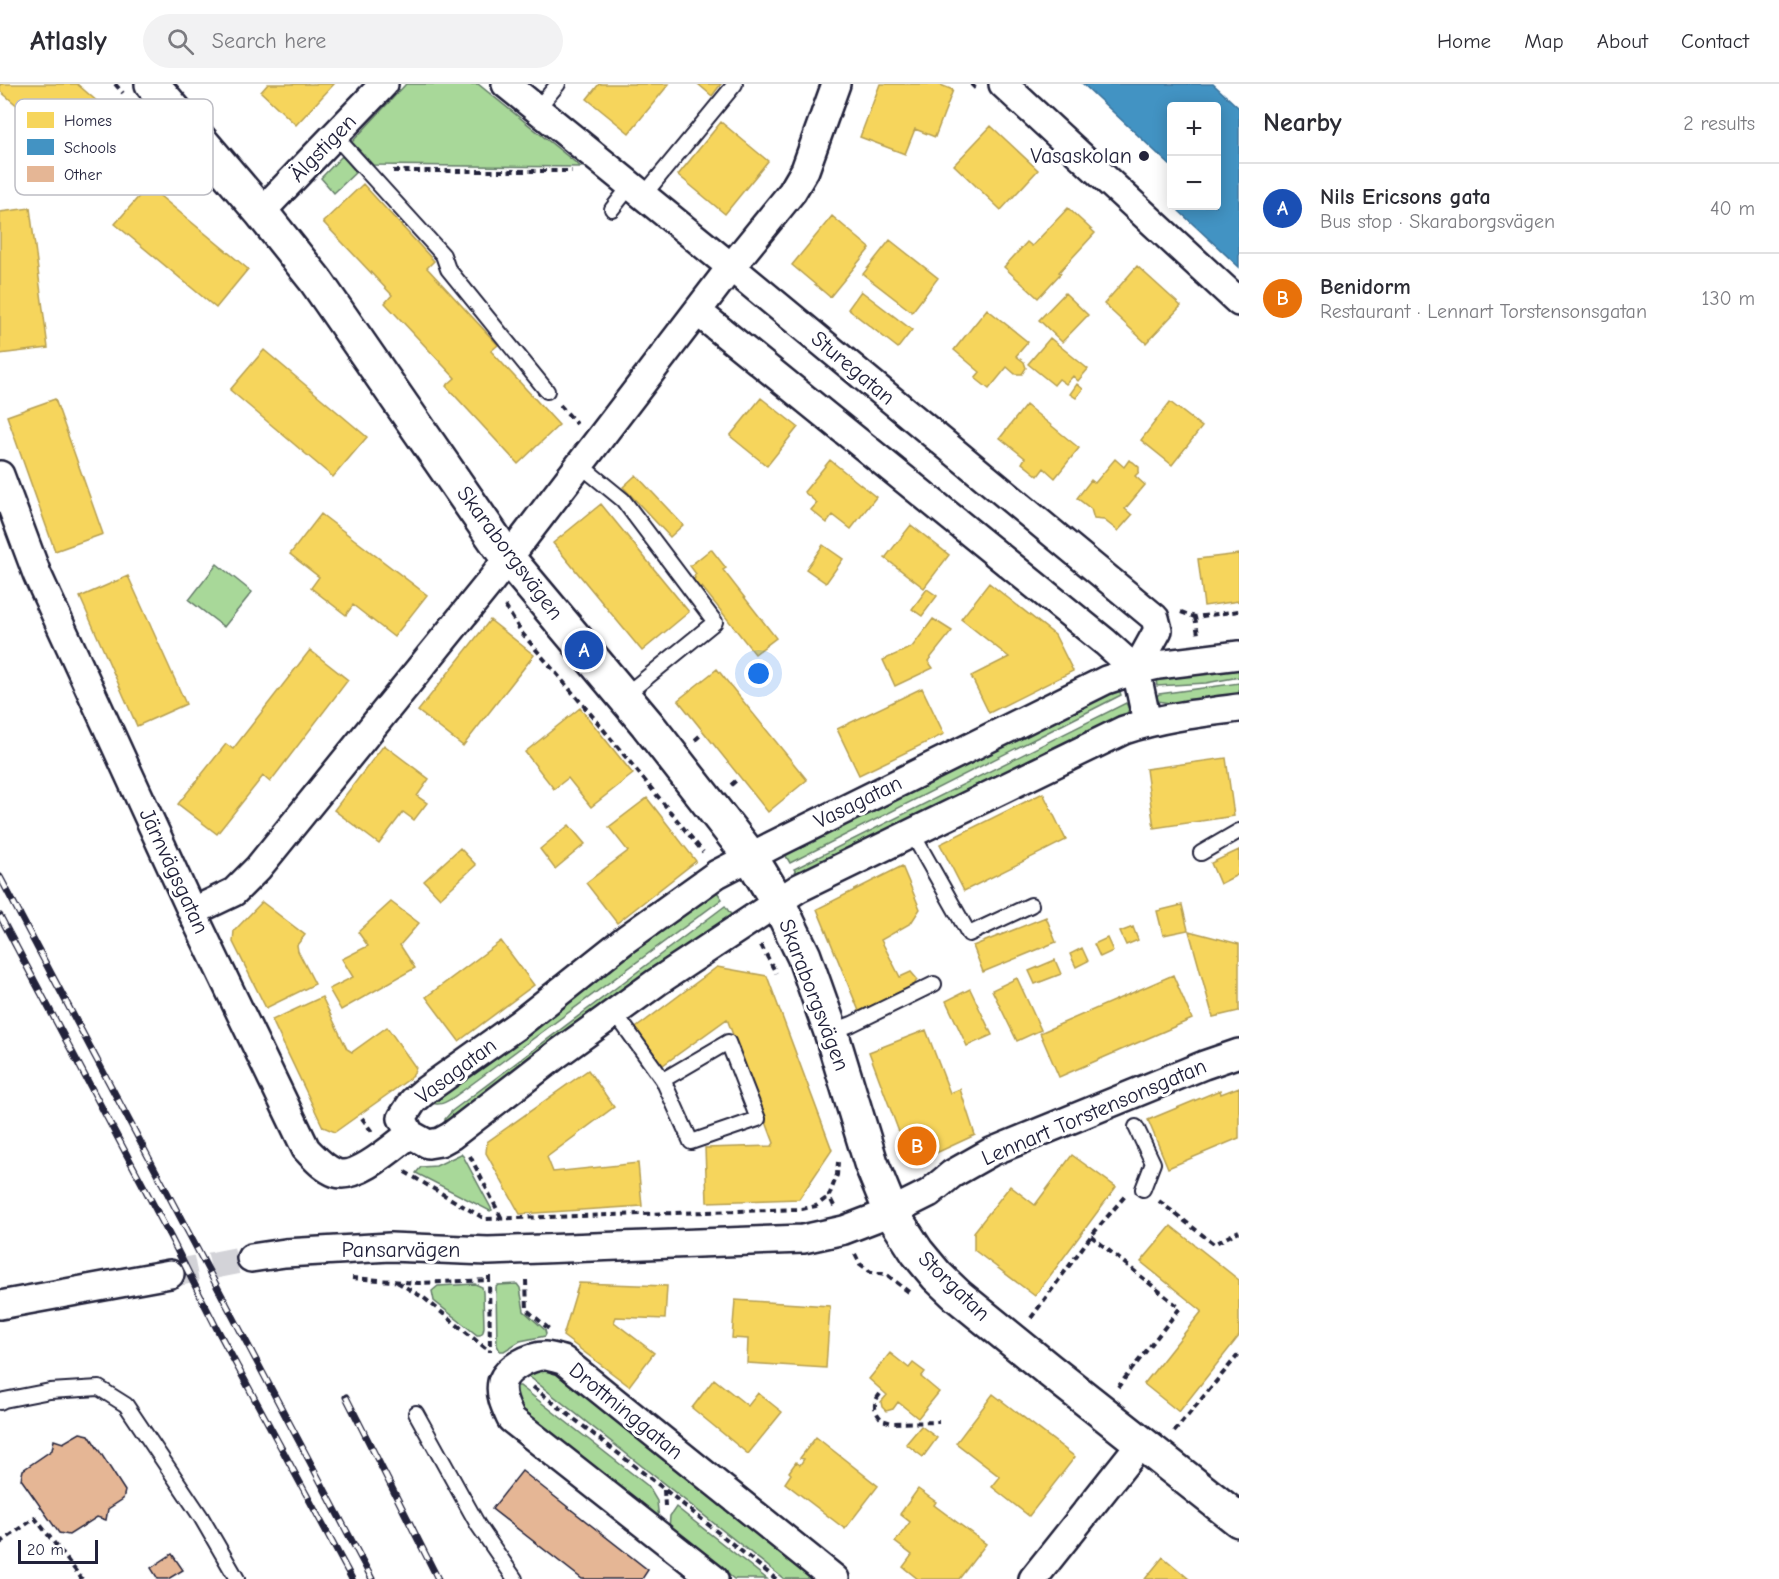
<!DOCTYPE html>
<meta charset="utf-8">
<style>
:root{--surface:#fff;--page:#f2f2f3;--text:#2b2b33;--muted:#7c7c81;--line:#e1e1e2;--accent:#22223b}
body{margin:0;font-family:"Comic Neue",sans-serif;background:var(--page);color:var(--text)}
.controls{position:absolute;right:18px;top:18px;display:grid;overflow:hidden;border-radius:6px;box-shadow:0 3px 15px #0003}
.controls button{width:54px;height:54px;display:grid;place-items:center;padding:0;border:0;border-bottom:2px solid var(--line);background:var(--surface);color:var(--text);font:30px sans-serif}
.scale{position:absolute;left:18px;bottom:15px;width:80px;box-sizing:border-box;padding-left:6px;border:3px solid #22223b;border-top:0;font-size:16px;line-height:21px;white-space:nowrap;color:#22223b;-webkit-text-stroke:4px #fff;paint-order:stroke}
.you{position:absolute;left:759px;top:590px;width:21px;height:21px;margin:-15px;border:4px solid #fff;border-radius:50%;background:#1a73e8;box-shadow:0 0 0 9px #1a73e833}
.badge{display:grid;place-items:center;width:39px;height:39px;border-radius:50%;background:var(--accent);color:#fff;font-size:20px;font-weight:700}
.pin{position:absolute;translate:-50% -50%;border:3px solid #fff;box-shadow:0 2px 6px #0006}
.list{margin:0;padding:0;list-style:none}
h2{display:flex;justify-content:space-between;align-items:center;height:78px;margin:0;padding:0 24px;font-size:26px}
h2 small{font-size:20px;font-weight:400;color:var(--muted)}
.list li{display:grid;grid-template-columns:39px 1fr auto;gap:18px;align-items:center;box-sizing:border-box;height:90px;padding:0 24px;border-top:2px solid var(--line)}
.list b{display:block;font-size:22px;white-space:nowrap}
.list p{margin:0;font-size:20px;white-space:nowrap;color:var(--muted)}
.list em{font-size:20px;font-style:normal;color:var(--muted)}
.icon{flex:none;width:33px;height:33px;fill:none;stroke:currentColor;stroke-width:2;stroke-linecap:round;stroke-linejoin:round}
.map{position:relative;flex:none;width:1239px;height:1495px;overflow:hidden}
header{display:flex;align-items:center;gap:36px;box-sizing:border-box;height:84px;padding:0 30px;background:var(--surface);border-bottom:2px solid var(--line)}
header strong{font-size:28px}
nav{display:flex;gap:33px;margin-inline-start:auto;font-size:21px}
.search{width:420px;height:54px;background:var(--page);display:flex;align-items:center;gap:15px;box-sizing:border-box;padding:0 21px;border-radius:33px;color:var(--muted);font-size:22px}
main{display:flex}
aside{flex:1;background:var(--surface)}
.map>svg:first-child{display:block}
</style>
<header>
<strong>Atlasly</strong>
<div class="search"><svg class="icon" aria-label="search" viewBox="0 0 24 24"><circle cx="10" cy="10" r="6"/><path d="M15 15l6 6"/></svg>Search here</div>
<nav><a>Home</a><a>Map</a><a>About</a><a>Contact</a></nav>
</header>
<main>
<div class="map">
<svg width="1239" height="1495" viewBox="0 0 1239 1495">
<rect width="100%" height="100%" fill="#fff"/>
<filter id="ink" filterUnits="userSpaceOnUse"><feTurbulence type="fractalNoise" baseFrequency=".0167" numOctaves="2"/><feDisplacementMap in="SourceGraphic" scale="12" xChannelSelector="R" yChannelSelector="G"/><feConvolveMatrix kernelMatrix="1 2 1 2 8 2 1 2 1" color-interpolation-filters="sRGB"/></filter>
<g filter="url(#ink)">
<path fill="#a8d899" stroke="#657d6a" stroke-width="1.5" d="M406 0H478L581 83 373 81 352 58Z
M342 72 356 88 334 109 321 94Z
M217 480 252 508 224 543 189 516Z
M1239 580V593L1206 599 1157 602 1155 591Z
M1239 599V611L1175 620 1158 617 1156 613 1159 610Z
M1113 604 1119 605 1121 611 790 779 783 767Z
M1126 619 1129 625 1127 630 800 795 794 785Z
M715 805 722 815 461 1008C449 1016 441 1025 426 1017Z
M725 822 732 832 445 1045V1035L452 1027Z
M461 1070 463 1072 492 1126 490 1127 416 1089 421 1083 436 1082Z
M475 1200 482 1203 483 1208 484 1243 483 1248 480 1251H477L434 1217 432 1207 438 1202Z
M517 1200 520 1204 524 1227 545 1246 546 1250 545 1252 520 1257 504 1267H500L497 1261 496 1203 498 1201Z
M534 1285 557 1287 822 1495H784L526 1290Z
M517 1302H520L648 1402 657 1417 659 1436 530 1336C521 1325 514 1317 517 1302Z
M676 1423 767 1495H734L669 1444 670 1432Z"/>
<path fill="#f6d55c" stroke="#b69f52" stroke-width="1.5" d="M0 0H77L128 44 93 86 0 7Z
M268 0H334L296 41 261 8Z
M599 0H669L629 49 587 15Z
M698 0H721L712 12Z
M880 0H938L953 6 935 53 915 45 905 70 860 53Z
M721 38 768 77 725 130 678 91Z
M991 42 1038 86 1001 126 954 81Z
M363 100 434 177 427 184 498 261 491 267 559 341 518 380 446 302 455 294 385 219 392 211 323 138Z
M148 102 248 185 216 224 115 140Z
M30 124 48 264 0 270V128Z
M1068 124 1095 149 1059 188 1061 189 1038 214 1004 183 1027 158 1032 162Z
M832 132 870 164 830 213 792 181Z
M890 156 938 194 912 228 863 190Z
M1137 182 1181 222 1146 259 1104 220Z
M861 207 912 246 898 264 848 225Z
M1065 209 1088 231 1062 258 1039 236Z
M987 225 1028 258 1016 272 1024 278 1026 284 1022 290H1015L1007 283 989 305 975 294 980 288 954 266Z
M1050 254 1088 285 1078 297 1073 292 1066 300 1059 295 1054 301 1028 280Z
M264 266 367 353 333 393 230 306Z
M1077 300 1083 305 1076 314 1070 310Z
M761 314 798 343 767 382 730 352Z
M55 315 103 450 55 467 7 332Z
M1170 318 1202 343 1172 381 1141 356Z
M1026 321 1079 364 1055 394 1044 384 1038 392 1022 379 1025 374 1000 354Z
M1115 375 1124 383 1129 376 1133 378 1139 383V388L1135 392 1145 401 1125 425 1132 431 1118 447 1104 436 1094 435 1091 425 1077 414 1091 396 1095 399Z
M830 376 876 413 851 445 833 431 827 439 811 426 817 419 804 408Z
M636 391 683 441 670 453 623 403Z
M601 420 689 528 642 567 553 459Z
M321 430 427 511 394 553 353 521 346 531 311 504 319 493 290 470Z
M911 441 949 471 924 504 885 474Z
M823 461 843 475 826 499 806 485Z
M711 465 726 484 723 486 776 554 755 570 702 503 696 508 689 498 695 494 694 492 696 490 690 482Z
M1239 470V517L1204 522 1198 475Z
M128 492 186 620 137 642 80 513Z
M989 499 1055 551 1073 587 989 629 971 592 1009 573 961 535Z
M927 505 937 512 922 532 912 525Z
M933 535 952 547 928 577 933 584 895 602 883 576 912 563Z
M490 536 534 571 463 662 418 627Z
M310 566 348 596 270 698 263 692 217 750 178 720 226 660 233 665Z
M717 585 807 696 768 728 678 616Z
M922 604 944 650 859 691 837 645Z
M580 624 633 690 591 723 568 694 554 705 525 668Z
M384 661 429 695 417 712 427 719 414 736 403 728 379 760 334 726Z
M1226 674 1234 732 1154 744 1146 685Z
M1043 709 1066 756 964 807 940 760Z
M647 714 696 777 617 839 586 799 628 767 609 743Z
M569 741 585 760 555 785 540 765Z
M460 764 476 781 440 814 424 797Z
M1239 766V790L1220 800 1211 779Z
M902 782 920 825 911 839 881 856 900 893 911 888 917 895 913 904 859 927 817 825Z
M262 818 305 851 297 861 298 867 315 900 266 924 233 858 234 847Z
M391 818 419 839 400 861 415 884 341 926 329 905 353 893 342 875 368 862 358 848Z
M1182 821 1188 846 1163 851 1157 827Z
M1046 833 1056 858 983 888 973 862Z
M1133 843 1138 856 1126 861 1120 848Z
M1189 847 1239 860V927L1213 933Z
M1107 854 1113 867 1100 873 1094 860Z
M501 857 534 901 459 957 426 913Z
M1082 864 1088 877 1076 883 1070 870Z
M1055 876 1061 890 1035 900 1029 887Z
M717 883 767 892 832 1066 799 1115 707 1118 705 1064 772 1062 774 1059 727 935 663 981 633 946Z
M1173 891 1192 935 1059 993 1040 949Z
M1017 894 1041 946 1017 957 992 906Z
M970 905 992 951 967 962 946 917Z
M322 913 347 965 352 968 387 943 416 984 412 993 335 1048 323 1043 272 936Z
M926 946 950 1009 960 1005 975 1051 919 1077 908 1072 869 968Z
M588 986 614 1023 547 1073 553 1088 638 1079 642 1122 520 1130 486 1069 487 1058Z
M1239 1003V1054L1168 1084 1148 1036 1220 1006 1221 1010Z
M1072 1071 1116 1103 1035 1212 974 1166V1148L1010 1102 1035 1121Z
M1171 1142 1239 1196V1252L1179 1328 1144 1300 1202 1227 1141 1178Z
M579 1199 667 1202 665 1235 616 1233 614 1238 654 1269 629 1302 563 1252Z
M735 1216 830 1222 826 1284 747 1279 748 1255 732 1254Z
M890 1269 909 1284 913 1279 925 1288 921 1293 939 1308 918 1334 898 1318 893 1325 886 1327 882 1323 881 1318 887 1311 869 1295Z
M714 1295 748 1322 758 1309 782 1328 748 1370 692 1324Z
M993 1310 1075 1373 1029 1432 992 1403 1000 1393 956 1359Z
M921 1342 937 1354 923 1373 906 1360Z
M816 1353 878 1402 845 1445 785 1399 791 1390 789 1388 796 1378 800 1381 804 1375 800 1374Z
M918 1405 936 1418 934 1421 986 1460 959 1495H918L903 1483 912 1471 895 1458 910 1438 900 1430Z
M1163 1473 1189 1495H1145Z"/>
<path fill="#4393c3" stroke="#39719a" stroke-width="1.5" d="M1083 0H1213L1239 24V183L1179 127 1184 122H1216V22H1172V83Z"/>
<path fill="#e5b695" stroke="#22223b" stroke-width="1.5" d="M80 1349 89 1351 125 1407 123 1415 108 1425 106 1436 97 1433 69 1451 59 1449 21 1395 23 1386 52 1366 54 1356 63 1359Z
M522 1387 648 1486 642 1495H582L492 1425Z
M172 1470 183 1486 168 1495H158L151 1484Z"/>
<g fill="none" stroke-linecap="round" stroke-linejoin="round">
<path stroke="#d3d3d8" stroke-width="27" stroke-dasharray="27 14" stroke-linecap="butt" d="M170 1190 251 1174"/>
<g stroke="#22223b" stroke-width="18">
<path id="lane" d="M537 25 558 0
M335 52 443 171 448 185 547 307
M643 112 735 0
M612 125 631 101
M579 380 623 416 715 538 624 612
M912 749 969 850 1031 821
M1201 769 1239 747
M615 929 663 996 691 1058 758 1035 728 958 663 996
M831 948 852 940 934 900
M1136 1043 1153 1079 1143 1105
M0 1318 4 1316 50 1307 99 1304 126 1321 201 1433 237 1495
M416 1329 478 1441 515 1495"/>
</g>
<g stroke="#22223b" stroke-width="32">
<path id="street" d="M506 0 731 183 1155 534 1158 546 1136 586
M1003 0 1239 218
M261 128 384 0
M698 228 1105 558 1136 586 1147 638
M0 391 37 490 192 828 306 1065C315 1074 323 1084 336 1089 357 1096 394 1062 410 1050
M1239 571 1158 581 1136 586 1106 596 773 761 717 790 626 855 519 940 426 1006 413 1017 402 1034 410 1050 428 1060 440 1058 451 1052 556 971 657 898 799 804 1124 646C1162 633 1200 629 1239 624
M192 828 234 808 258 784 490 498 731 183 792 108 805 86 836 0
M251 1174 285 1169 390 1163 488 1167 803 1155 844 1146 891 1128 929 1109 952 1090 991 1068 1204 981 1239 969
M0 1221 170 1190
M714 1495 511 1335C506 1324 499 1311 502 1298 507 1284 530 1272 545 1272 550 1272 557 1275 563 1276L835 1495
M1033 1495 1141 1359"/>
</g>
<g stroke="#22223b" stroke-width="38">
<path id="secondary" d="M152 0 261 128 316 197 507 473 647 640 750 772 778 818 804 872 831 948 871 1079 891 1128 917 1168 937 1192 958 1212 1049 1286 1239 1436"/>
</g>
<path stroke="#22223b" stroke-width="4" stroke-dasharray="6 4.5" stroke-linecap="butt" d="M115 0 123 9
M971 0 977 6
M393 87H572
M560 321 577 340
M505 522 522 549 594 634 703 768
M1181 528 1195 533 1239 527
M1195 533 1198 550
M695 656 702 650
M731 701 738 695
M761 861 776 889
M362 1034 372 1048
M470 1072 502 1135
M405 1088 485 1135 802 1125 816 1122 829 1112
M1159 1117 1214 1160 1239 1147
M834 1122 829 1112 837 1091 838 1078
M1091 1152 1180 1224 1118 1303
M855 1170 860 1180 871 1188 886 1190 910 1209
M489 1192 490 1268
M352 1194 418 1199 489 1196
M526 1196 527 1226 549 1245
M397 1198 424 1214 489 1267
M1031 1234 1091 1152 1125 1112
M533 1303 664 1405 776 1495
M880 1310C872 1320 874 1327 882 1336L892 1339 939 1338
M1174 1348 1239 1270
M664 1406 665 1422
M0 1459 35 1434 82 1495"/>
<use href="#lane" stroke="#fff" stroke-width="14"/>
<use href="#street" stroke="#fff" stroke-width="27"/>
<use href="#secondary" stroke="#fff" stroke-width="33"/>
<g stroke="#22223b" stroke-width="7">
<path id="rail" d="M0 793 372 1495
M0 832 171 1154 216 1243 352 1495
M346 1313 438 1495"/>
</g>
<use href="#rail" stroke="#fff" stroke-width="4.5" stroke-dasharray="14" stroke-linecap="butt"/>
</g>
</g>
<circle fill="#22223b" stroke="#fff" stroke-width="2" cx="1144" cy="72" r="6"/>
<g text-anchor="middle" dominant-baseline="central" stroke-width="6" stroke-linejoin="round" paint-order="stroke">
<g font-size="22" fill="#22223b" stroke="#fff">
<text transform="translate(323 64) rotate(-46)">Älgstigen</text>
<text transform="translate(853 284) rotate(40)">Sturegatan</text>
<text transform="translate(510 469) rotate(53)">Skaraborgsvägen</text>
<text transform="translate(858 718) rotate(-26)">Vasagatan</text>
<text transform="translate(174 787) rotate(65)">Järnvägsgatan</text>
<text transform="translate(814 911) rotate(69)">Skaraborgsvägen</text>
<text transform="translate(456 987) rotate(-37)">Vasagatan</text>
<text transform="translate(1094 1028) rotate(-23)">Lennart Torstensonsgatan</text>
<text x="401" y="1166">Pansarvägen</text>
<text transform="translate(954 1202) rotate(44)">Storgatan</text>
<text transform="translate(626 1327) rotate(39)">Drottninggatan</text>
</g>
<g font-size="22" fill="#22223b" stroke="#fff" text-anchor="end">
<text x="1132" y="72">Vasaskolan</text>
</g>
</g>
<rect x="15" y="15" width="198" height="96" rx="9" fill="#fff" stroke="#bdbdc4" stroke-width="1.5"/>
<rect x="27" y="28" width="27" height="16" fill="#f6d55c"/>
<rect x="27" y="55" width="27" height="16" fill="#4393c3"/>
<rect x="27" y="82" width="27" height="16" fill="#e5b695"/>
<g font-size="16" fill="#22223b">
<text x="64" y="42">Homes</text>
<text x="64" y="69">Schools</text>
<text x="64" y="96">Other</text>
</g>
</svg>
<div class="controls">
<button>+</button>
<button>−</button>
</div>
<div class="scale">20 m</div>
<div class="you"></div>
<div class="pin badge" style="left:584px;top:566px;background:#1a4fb4">A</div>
<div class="pin badge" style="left:917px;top:1062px;background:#e8710a">B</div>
</div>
<aside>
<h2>Nearby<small>2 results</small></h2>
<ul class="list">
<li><span class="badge" style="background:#1a4fb4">A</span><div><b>Nils Ericsons gata</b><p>Bus stop · Skaraborgsvägen</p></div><em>40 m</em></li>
<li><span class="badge" style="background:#e8710a">B</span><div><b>Benidorm</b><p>Restaurant · Lennart Torstensonsgatan</p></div><em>130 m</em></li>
</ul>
</aside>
</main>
